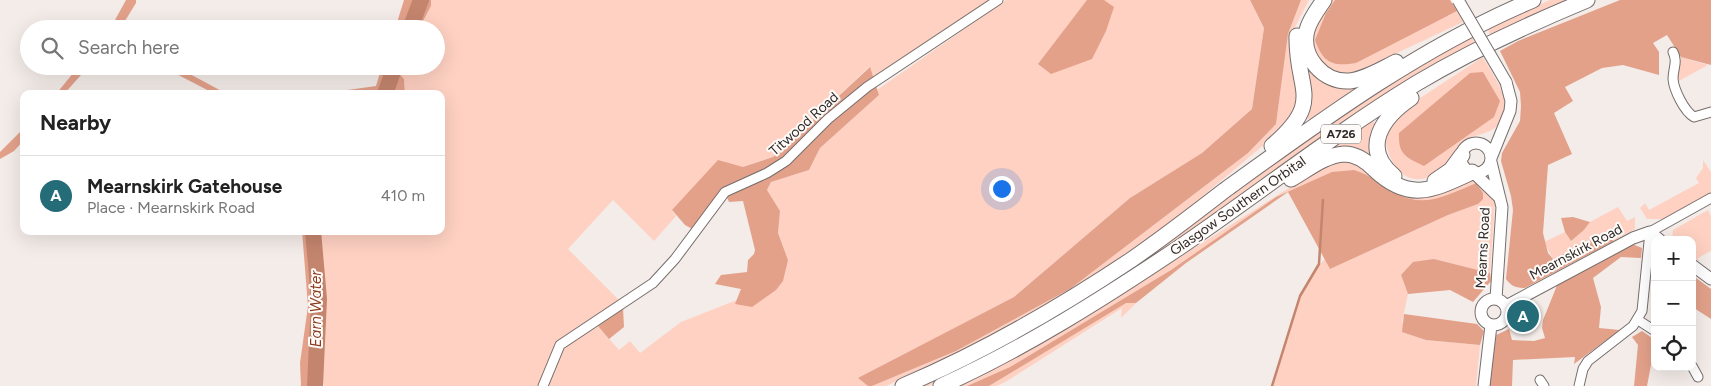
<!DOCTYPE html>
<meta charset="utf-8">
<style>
:root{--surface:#fff;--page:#f2f2f2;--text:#222;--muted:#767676;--line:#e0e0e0;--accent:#256c79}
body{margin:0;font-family:Figtree,sans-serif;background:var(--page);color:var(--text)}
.controls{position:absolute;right:15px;bottom:15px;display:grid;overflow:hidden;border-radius:10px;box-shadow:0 5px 20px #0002}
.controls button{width:45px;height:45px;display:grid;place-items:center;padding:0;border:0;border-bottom:1px solid var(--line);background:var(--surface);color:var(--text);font:25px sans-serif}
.you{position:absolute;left:1001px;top:188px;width:18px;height:18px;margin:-12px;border:4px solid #fff;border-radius:50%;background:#1a73e8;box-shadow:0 0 0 8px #1a73e833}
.badge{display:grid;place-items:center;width:32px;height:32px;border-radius:50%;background:var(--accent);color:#fff;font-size:16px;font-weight:700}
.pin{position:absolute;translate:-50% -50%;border:2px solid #fff;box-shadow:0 1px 5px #0006}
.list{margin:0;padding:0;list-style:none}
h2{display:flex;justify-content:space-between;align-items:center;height:65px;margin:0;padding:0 20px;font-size:21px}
h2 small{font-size:16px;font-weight:400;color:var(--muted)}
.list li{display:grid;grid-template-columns:32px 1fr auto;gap:15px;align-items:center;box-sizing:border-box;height:80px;padding:0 20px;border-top:1px solid var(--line)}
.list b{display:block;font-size:19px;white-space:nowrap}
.list p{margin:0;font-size:16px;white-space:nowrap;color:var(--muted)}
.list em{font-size:16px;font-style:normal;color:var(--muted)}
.icon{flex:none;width:28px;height:28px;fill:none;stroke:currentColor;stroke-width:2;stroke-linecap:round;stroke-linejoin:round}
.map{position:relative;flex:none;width:1711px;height:386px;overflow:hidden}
.search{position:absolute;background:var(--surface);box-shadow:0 5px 20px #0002;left:20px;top:20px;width:425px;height:55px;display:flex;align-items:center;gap:12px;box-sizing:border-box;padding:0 18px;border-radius:28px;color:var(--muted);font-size:19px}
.panel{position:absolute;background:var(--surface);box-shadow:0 5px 20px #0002;left:20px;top:90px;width:425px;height:145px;border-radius:10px}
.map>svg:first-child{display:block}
</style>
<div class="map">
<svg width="1711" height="386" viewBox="0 0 1711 386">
<rect width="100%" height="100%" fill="#f4ece9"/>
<path fill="#fed1c2" d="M431 0H991L874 79 869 67 773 157 743 167 672 211 676 216 654 241 613 200 568 249 621 302 562 338 555 348 538 386H324L321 375 324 274 319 231H441V94H405L404 79 398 72 400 66H436V29H419L431 6Z
M1006 0H1250L1264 28 1252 109 1202 153 1130 198 1014 297 859 378 868 386H547L563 348 598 326 619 350 630 341 640 353 681 322 737 300 735 303 788 260 778 233 780 211 767 190 771 182 809 170 820 148 879 95 877 90Z
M1301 0H1309L1293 31 1301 93 1290 123 1173 221 1080 285 960 353 886 386H872L956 351 1070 289 1248 153 1276 124 1288 34Z
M1332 0H1335L1326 13 1448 16 1457 11 1463 22 1350 75H1335L1314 58C1310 27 1311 22 1332 0Z
M1550 0H1574L1491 36 1487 28Z
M1471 35 1475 44 1065 314 952 375 928 386H918L1202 217 1371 94Z
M1483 57C1492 74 1511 97 1503 117 1497 134 1478 133 1465 140 1454 146 1452 163 1439 172 1408 192 1389 167 1385 138L1397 113Z
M1681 57 1708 65 1677 82Z
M1308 69C1322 88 1342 87 1363 84L1310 120 1306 118 1312 104Z
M1372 121 1375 123 1369 147 1376 160 1365 151H1328Z
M1703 160 1711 172V193L1664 219H1647L1640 208 1645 203 1649 210 1699 183 1696 178 1703 168Z
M1353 161 1395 190 1472 178 1495 202 1490 273 1434 259 1401 275 1408 294 1402 322 1426 340 1480 345 1476 386H1272C1284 349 1295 285 1325 259L1330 269 1448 215 1478 204 1475 183C1458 191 1435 204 1415 202 1400 200 1383 184 1371 175L1303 185 1276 197 1171 270 1010 367 967 386H955L1029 350 1119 296 1317 170 1332 162Z
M1618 207 1627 221 1635 217V229L1614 241 1604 234 1553 259 1544 242 1565 232 1571 241 1584 230 1590 222Z
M1708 210 1711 216V251L1698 258 1699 261 1692 256V240H1672L1673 230Z
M1126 302 1136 303 1121 318 1122 308 1007 381 997 386H989Z"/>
<path fill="#e3a18a" d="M126 0H136V3L120 29H110Z
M404 0H431V6L419 29H395Z
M1087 0H1104L1114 7 1106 31 1092 59 1051 74 1038 64Z
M1250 0H1301L1288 34 1276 124 1248 153 1070 289 956 351 872 386H868L858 378 1014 297 1130 198 1202 153 1252 109 1264 28Z
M1335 0H1450L1457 11 1356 63C1333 67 1323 63 1315 40L1326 13Z
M1620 0H1711V65L1681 57 1667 35 1653 43 1659 52V75L1623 65 1602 68 1565 87 1573 101 1554 113 1572 154 1548 165 1543 233 1548 253 1553 259 1604 234 1614 241 1525 288C1516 288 1511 286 1506 279L1513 210 1511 196 1501 161 1502 153 1520 121 1521 106 1520 92 1500 51 1518 41Z
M79 66H89L64 94H56Z
M161 66H175L227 94H215Z
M382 66H400L398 72 404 79 405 94H319L376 86Z
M870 67 879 95 820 148 809 170 771 182 767 190 780 211 778 233 788 260 783 281 776 290 752 307 735 304 741 289 715 284 721 275 747 272 748 260 754 254 755 250 743 201 729 202 725 193 696 231 685 225 672 210 718 160 743 167 773 157Z
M1483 72 1500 101 1494 117 1424 166C1406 157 1398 155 1399 133L1470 73Z
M24 128V140L14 151 0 159V152Z
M1354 170C1374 176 1380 185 1398 194 1424 209 1450 194 1476 183L1483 193V199L1478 204 1448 215 1330 269 1288 192 1186 263 1136 303H1126L989 386H967L1010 367 1171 270 1276 197 1332 172Z
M1573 217 1590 222 1584 230 1571 241 1565 232 1561 218Z
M302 231H311L316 300 314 334 310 354 313 386H301L300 363 308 306Z
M1632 244 1642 248 1641 258 1621 257 1593 278 1601 307 1599 328 1620 330 1574 364 1575 357 1513 360 1512 386H1489L1494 336 1509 329 1512 340 1534 341 1545 338 1542 328 1543 320 1558 283Z
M1434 259 1490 273 1491 281 1473 302 1450 290 1408 294 1401 275 1413 262Z
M1692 275 1711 289V319L1694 308Z
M623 308 624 327 609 339 598 326Z
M1404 314 1477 324 1484 331 1480 345 1426 340 1402 332Z
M1642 331 1655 340V344L1647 386H1634L1638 345 1632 337Z"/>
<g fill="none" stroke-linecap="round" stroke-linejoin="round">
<path stroke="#c4856e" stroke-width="2.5" d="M1272 386 1300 296 1319 264 1323 200"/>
<path stroke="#c4856e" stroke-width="16" d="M410 29 421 0
M385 94 395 66
M313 231 319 299 315 386"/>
<g stroke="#766e6c" stroke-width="11">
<path id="minor" d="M1673 52C1678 62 1673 68 1673 79 1674 90 1684 111 1694 117L1711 112
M1638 320 1655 331
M1692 366 1698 377
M1540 380 1544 386
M543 386 560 345 653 283 675 259 725 192 767 173 786 161 828 119 867 87 998 0
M1579 386 1583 369 1588 361 1633 326 1642 311 1650 232 1711 198"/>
</g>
<g stroke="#766e6c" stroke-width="13">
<path id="tertiary" d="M1461 158a15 15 0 1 1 30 0a15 15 0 1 1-30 0Z
M1491 158 1510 111 1511 101 1506 82
M1491 162 1502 207 1496 299
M1474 173 1500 198
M1692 265 1711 279
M1481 312a13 13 0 1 1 26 0a13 13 0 1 1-26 0Z
M1506 306 1633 238 1650 232 1660 240
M1484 386 1491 325"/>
</g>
<g stroke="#766e6c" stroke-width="17">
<path id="trunk" d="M1324 0C1318 9 1310 19 1307 30 1300 56 1323 83 1350 81 1366 79 1382 69 1396 62
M1272 146C1325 100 1296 92 1297 36
M1394 176C1360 148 1383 117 1411 98
M1291 179C1307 170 1325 155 1344 154 1356 154 1366 161 1374 169 1410 203 1433 190 1472 172
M1435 181 1451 170 1462 155
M903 386C983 352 1059 308 1131 260 1163 238 1194 214 1225 190 1323 119 1421 47 1533 0
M941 386C1025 348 1104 298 1180 247 1259 193 1335 133 1417 83 1471 51 1529 24 1587 0"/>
</g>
<use href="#minor" stroke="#fff" stroke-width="9"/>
<use href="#tertiary" stroke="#fff" stroke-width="11"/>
<use href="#trunk" stroke="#fff" stroke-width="15"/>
<g stroke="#766e6c" stroke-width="13" stroke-linecap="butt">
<path id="tertiary-bridge" d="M1458 0 1506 82"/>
</g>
<use href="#tertiary-bridge" stroke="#fff" stroke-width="11"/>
</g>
<g text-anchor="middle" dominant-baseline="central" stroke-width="4" stroke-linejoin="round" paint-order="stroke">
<rect fill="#fefbf9" stroke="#6c6968" stroke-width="1" x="1321" y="124.5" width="40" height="19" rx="4"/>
<g font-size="12" font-weight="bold" fill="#2e2b2a">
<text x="1341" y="134">A726</text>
</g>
<g font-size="14" fill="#2e2b2a" stroke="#fefbf9">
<text transform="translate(804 124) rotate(-42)">Titwood Road</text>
<text transform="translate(1238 206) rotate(-35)">Glasgow Southern Orbital</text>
<text transform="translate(1483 248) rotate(-87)">Mearns Road</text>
<text transform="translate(1576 252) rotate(-28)">Mearnskirk Road</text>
</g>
<g font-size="15" font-style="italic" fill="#8b3c1e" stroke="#fefbf9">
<text transform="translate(316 309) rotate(-90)">Earn Water</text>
</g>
</g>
</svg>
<div class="controls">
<button>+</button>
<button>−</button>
<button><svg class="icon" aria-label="locate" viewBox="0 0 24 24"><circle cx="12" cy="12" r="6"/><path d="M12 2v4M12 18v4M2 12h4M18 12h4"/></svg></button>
</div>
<div class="you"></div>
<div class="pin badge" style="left:1523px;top:316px">A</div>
<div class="search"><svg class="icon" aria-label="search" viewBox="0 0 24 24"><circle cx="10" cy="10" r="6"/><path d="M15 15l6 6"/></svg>Search here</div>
<section class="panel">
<h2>Nearby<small></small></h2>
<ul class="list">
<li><span class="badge">A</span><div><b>Mearnskirk Gatehouse</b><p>Place · Mearnskirk Road</p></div><em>410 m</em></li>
</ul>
</section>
</div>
